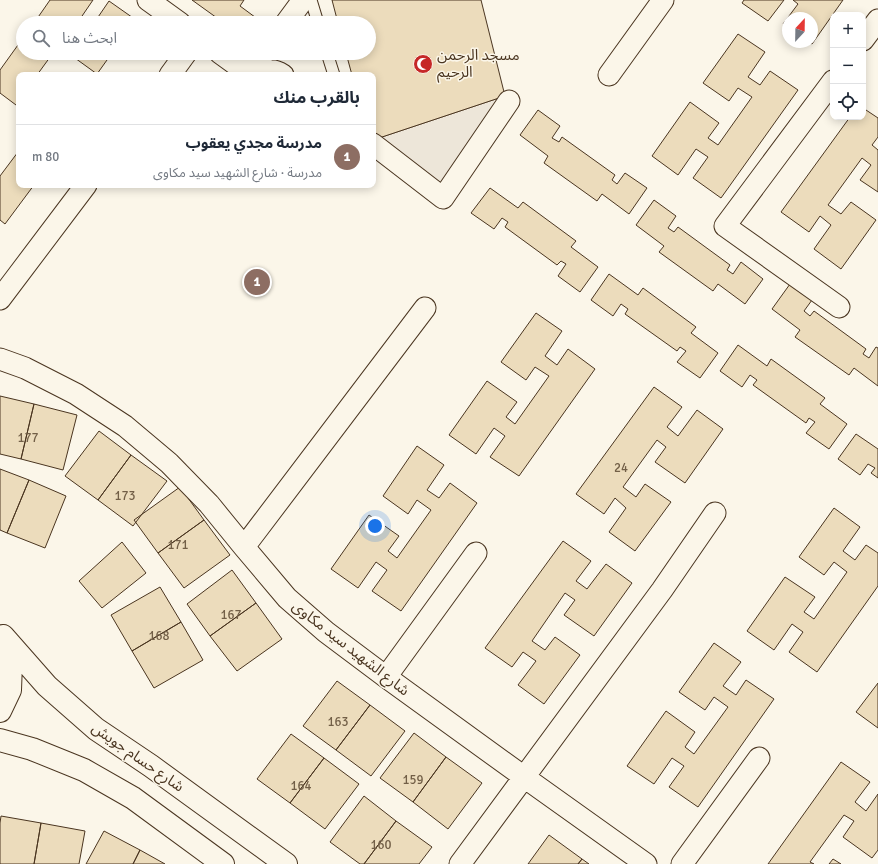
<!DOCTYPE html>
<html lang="ar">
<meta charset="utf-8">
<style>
:root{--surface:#fff;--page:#f6f6f7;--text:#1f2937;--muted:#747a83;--line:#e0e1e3;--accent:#db2777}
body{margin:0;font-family:Signika,"Noto Sans Arabic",sans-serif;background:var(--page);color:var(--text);direction:rtl}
.controls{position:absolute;right:12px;top:12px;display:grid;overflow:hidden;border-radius:8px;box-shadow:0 2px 10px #0003}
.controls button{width:36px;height:36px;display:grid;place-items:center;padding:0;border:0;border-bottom:1px solid var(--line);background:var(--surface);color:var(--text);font:20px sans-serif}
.compass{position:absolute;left:782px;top:12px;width:36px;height:36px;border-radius:50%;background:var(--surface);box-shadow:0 2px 10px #0003;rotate:22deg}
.you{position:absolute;left:375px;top:526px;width:14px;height:14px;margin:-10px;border:3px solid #fff;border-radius:50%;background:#1a73e8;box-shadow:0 0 0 6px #1a73e833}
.badge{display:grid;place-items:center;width:26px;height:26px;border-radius:50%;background:var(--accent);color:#fff;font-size:13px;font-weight:700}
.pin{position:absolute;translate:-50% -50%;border:2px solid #fff;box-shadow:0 1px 4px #0006}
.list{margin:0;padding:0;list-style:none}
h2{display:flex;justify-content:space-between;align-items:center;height:52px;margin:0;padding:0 16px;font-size:17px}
h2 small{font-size:13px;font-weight:400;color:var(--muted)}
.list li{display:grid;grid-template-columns:26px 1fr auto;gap:12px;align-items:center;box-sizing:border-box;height:64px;padding:0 16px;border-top:1px solid var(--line)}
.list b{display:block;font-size:15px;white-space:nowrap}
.list p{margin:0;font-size:13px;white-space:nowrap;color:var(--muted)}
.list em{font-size:13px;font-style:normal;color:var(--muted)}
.icon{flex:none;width:22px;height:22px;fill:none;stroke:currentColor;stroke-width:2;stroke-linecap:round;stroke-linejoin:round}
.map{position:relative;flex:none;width:878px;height:864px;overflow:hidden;direction:ltr}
.search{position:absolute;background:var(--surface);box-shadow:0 2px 10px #0003;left:16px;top:16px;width:360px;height:44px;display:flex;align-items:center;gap:10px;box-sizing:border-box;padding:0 14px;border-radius:22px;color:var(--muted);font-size:15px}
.panel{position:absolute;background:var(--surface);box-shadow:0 2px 10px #0003;left:16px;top:72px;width:360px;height:116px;border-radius:8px;direction:rtl}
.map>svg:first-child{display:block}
</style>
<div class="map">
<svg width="878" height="864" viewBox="0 0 878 864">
<rect width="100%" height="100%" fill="#fbf6e9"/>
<path fill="#ede6d9" stroke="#887966" d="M505 96 443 198 373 140Z"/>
<path fill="#ecdcbc" stroke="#4a3520" d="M50 0H93L80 19 85 23H34Z
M192 0H244L240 6 263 23H233L229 19 226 23H224Z
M332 0H481L505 96 373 140V75H352L346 53H369V23H338Z
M744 0H784L768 21 742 3Z
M793 0H843L812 44 809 42H812V18H788V27L783 24 798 4Z
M109 1 136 20 134 23H94Z
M738 34 765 52 748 77 760 85 770 71 798 90 721 198 693 178 708 157 696 149 678 175 652 156 690 102 719 123 708 138 718 145 752 97 738 88 729 101 703 83Z
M23 38V53H53L37 75H19V101L16 105 0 93V70Z
M68 53H112L97 74Z
M863 108 878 118V137L872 145 878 150V192L860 180 871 165 862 158 828 205 841 214 851 202 876 220 841 269 814 249 831 225 820 216 809 232 781 212 850 117H863Z
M538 110 560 126 552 138 559 142 562 137 615 175 612 180 617 184 625 173 647 188 629 214 602 194 597 201 544 163 548 156 520 135Z
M18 152 19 153V185H34L5 224 0 220V176Z
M490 188 518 208 523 202 576 241 571 247 598 267 580 292 558 276 566 264 561 261 557 265 505 227 508 222 502 218 494 229 471 213Z
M654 200 676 216 668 228 674 232 678 227 730 265 727 270 733 274 741 262 763 279 745 304 718 284 713 291 659 252 664 246 636 225Z
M609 274 638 295 643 288 696 327 691 333 718 353 700 378 677 362 686 351 680 347 677 351 625 314 628 309 621 304 613 316 591 300Z
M790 284 812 300 804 311 810 316 814 311 866 349 863 354 869 358 876 347 878 348V386L854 368 849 375 795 337 800 330 772 309Z
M536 313 562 331 545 356 557 365 568 349 595 369 519 476 490 457 505 436 494 428 476 454 449 435 487 381 517 402 506 417 515 424 549 376 535 367 526 380 501 362Z
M738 345 767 366 771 359 825 398 820 404 847 424 829 449 806 433 815 422 809 418 806 423 753 385 757 380 750 375 742 387 720 371Z
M654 387 682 407 667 427 678 436 697 410 723 429 685 483 655 462 666 447 657 440 623 487 636 497 645 484 671 502 635 551 609 532 626 508 615 498 604 514 576 494Z
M0 396 34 404 21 459 0 454Z
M34 404 77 415 63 470 21 459Z
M99 431 131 455 98 500 65 476Z
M856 434 878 449V478L871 473 875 468 868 464 860 475 838 459Z
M417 446 444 465 427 490 439 498 450 483 477 503 401 611 372 591 387 570 376 562 358 588 331 569 369 515 399 536 388 551 397 558 431 510 417 500 408 514 383 496Z
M131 455 167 481 133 526 98 500Z
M0 469 29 480 7 533 0 530Z
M29 480 66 496 45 548 7 533Z
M180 487 204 520 158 553 134 520Z
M834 508 860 527 843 551 855 560 866 545 878 553V586L817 672 789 652 803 632 792 624 774 650 747 631 785 577 815 597 804 612 814 619 847 572 834 562 824 575 799 557Z
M204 520 230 555 184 588 158 553Z
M563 541 591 561 576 581 587 589 606 564 632 583 594 636 564 615 575 600 565 593 532 641 545 650 555 637 580 655 544 704 518 685 536 661 523 652 512 667 485 648Z
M122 542 146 573 102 608 79 581Z
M232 570 256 603 210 636 187 604Z
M160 587 181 622 132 651 111 615Z
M256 603 282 639 237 671 210 636Z
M181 622 203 660 154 688 132 651Z
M714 643 741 662 723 686 736 695 746 680 774 699 698 807 669 787 684 766 672 758 654 784 627 766 666 711 695 732 685 747 694 754 728 707 714 697 705 710 679 692Z
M337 681 370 705 336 750 303 726Z
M878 683V728L856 712Z
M370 705 405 731 371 776 336 750Z
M414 733 446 757 413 802 380 778Z
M291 734 324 758 290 803 257 779Z
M446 757 482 783 448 829 413 802Z
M324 758 359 784 325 829 290 803Z
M841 762 870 782 855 802 866 811 878 794V850L872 858 843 837 854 821 844 815 810 862 814 864H768Z
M364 796 396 821 364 864H360L330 842Z
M1 816 41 823 34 864H0V823Z
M396 821 432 847 419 864H364Z
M41 823 85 831 79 864H34Z
M104 831 140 850 133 864H86Z
M549 835 582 859 578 864H528Z
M140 850 165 864H133Z
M582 859 589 864H578Z
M833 859 841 864H829Z"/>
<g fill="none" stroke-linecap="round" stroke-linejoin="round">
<g stroke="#4a3520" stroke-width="13">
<path id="service" d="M311 0 318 23
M327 53 334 75"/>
</g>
<g stroke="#4a3520" stroke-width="23">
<path id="minor" d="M148 0 180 23
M286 23 303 0
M863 40 878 20
M220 53 249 74 252 75
M249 74 264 53
M170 75 186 53
M257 75C268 71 272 68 283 75
M609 75 663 0
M833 81 725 226 839 307
M373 144 443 198 509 101
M0 299 86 185
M0 359 25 368 76 394 125 426 169 463 209 504 244 547 287 598 326 632 386 677 524 777 646 864
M244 547 425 308
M386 677 476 553
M460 864 662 590 715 513
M682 864 759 758"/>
</g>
<g stroke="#4a3520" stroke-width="24">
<path id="tertiary" d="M3 636 47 686 96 729 151 766 286 864
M0 711 10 690 11 663 4 640
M0 740 32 749 84 770 133 798 223 864"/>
</g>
<use href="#service" stroke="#fbf6e9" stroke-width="11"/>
<use href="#minor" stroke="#fbf6e9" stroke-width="21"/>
<use href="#tertiary" stroke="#fbf6e9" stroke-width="22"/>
</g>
<defs>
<g id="mosque-disc" transform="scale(1)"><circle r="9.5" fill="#c62828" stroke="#fbf6e9"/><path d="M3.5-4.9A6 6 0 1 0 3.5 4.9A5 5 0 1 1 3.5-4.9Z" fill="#fff"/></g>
</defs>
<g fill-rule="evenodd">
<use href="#mosque-disc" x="423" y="64"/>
</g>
<g text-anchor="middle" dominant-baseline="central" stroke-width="3" stroke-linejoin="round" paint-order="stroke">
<g font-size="13" fill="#725f47">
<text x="28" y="438">177</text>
<text x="621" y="468">24</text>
<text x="125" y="496">173</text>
<text x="178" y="545">171</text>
<text x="231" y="615">167</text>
<text x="159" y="636">168</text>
<text x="338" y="722">163</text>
<text x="413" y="780">159</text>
<text x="301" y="786">164</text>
<text x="381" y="845">160</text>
</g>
<g font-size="15" fill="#4a3520" stroke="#fbf6e9" text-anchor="start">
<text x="437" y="55">مسجد الرحمن<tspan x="437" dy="17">الرحيم</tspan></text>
</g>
<g font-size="15" fill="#4a3520" stroke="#fbf6e9">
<text transform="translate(351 648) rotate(38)">شارع الشهيد سيد مكاوى</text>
<text transform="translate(138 757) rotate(35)">شارع حسام جويش</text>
</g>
</g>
</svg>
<div class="controls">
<button>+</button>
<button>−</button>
<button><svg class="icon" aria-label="locate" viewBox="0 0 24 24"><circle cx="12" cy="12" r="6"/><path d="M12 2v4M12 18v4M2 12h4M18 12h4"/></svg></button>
</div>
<svg class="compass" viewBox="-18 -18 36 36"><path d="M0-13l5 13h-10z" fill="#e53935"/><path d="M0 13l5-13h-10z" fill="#747a83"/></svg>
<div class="you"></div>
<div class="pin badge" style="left:257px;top:282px;background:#8d6e63">1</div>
<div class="search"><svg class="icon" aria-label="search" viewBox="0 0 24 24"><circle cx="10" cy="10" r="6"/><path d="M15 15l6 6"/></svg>ابحث هنا</div>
<section class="panel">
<h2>بالقرب منك<small></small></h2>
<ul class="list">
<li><span class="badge" style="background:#8d6e63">1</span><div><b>مدرسة مجدي يعقوب</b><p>مدرسة · شارع الشهيد سيد مكاوى</p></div><em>80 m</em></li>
</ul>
</section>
</div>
